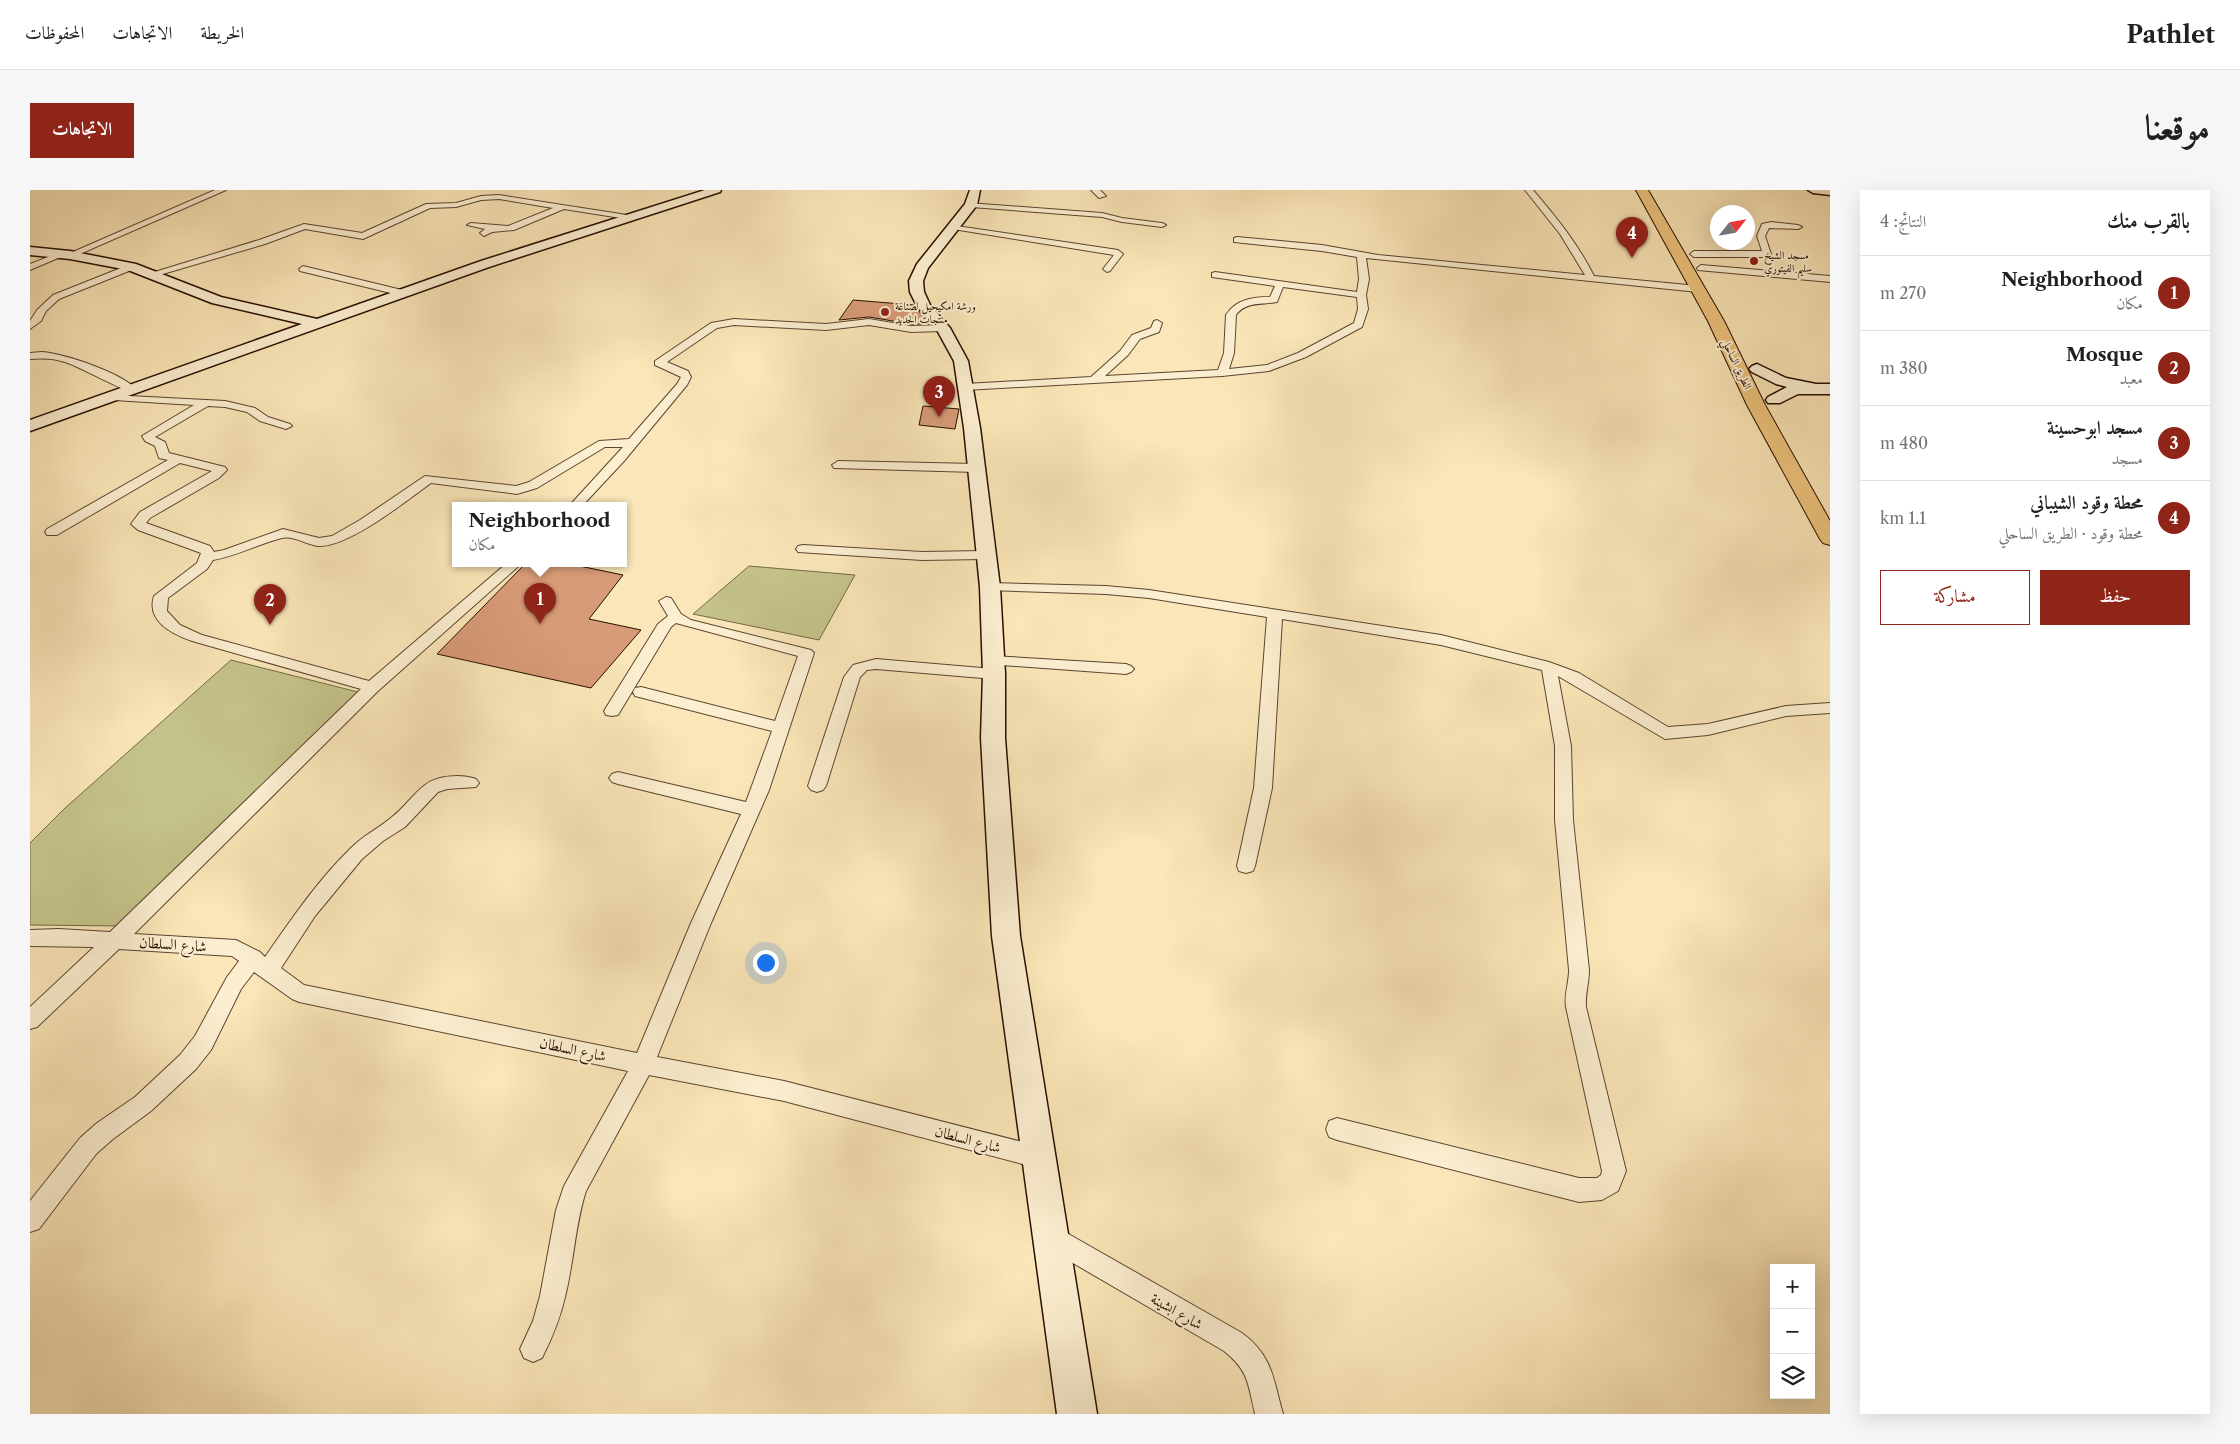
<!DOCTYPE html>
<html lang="ar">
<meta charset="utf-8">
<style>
:root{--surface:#fff;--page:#f6f6f6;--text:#202124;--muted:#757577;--line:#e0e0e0;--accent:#8f2418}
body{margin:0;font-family:"Libre Caslon Text",Amiri,serif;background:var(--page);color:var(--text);direction:rtl}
.controls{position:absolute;right:15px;bottom:15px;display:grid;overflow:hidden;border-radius:0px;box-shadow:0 5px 20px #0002}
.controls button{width:45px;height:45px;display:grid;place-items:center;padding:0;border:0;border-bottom:1px solid var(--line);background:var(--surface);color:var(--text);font:25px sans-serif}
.compass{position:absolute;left:1680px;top:15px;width:45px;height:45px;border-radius:50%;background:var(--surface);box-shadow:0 5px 20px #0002;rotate:59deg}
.you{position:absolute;left:735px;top:772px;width:18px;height:18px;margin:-12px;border:4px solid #fff;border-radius:50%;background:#1a73e8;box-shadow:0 0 0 8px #1a73e833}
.badge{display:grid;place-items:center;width:32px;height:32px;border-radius:50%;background:var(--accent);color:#fff;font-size:16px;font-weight:700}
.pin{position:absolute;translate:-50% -41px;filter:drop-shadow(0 1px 2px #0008)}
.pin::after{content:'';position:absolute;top:26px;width:18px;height:15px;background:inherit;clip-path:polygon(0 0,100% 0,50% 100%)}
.popup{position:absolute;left:422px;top:312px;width:175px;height:65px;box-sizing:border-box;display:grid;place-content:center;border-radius:0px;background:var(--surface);filter:drop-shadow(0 1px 4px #0005);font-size:16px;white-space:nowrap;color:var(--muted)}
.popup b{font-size:19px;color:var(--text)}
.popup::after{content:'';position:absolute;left:50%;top:100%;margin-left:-10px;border:10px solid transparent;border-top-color:var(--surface)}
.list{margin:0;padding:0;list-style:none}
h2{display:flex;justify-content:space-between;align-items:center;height:65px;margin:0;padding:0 20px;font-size:21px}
h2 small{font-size:16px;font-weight:400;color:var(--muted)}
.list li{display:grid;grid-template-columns:32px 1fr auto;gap:15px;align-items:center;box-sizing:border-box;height:75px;padding:0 20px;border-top:1px solid var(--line)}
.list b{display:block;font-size:19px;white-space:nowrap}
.list p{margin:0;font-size:16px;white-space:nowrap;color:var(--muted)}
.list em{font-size:16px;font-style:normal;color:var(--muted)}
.actions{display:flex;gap:10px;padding:15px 20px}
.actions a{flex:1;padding:11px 0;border:1px solid var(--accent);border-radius:0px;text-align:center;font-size:18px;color:var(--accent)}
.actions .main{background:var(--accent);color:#fff}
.icon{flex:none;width:28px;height:28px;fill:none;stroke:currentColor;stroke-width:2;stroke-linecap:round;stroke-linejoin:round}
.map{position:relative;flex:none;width:1800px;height:1224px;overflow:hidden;direction:ltr;border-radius:0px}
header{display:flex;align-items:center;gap:30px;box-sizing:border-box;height:70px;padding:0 25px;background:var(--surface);border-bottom:1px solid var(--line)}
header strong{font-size:24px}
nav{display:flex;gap:28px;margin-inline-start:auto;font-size:18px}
.intro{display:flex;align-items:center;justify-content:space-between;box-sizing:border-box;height:120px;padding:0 30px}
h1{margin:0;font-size:35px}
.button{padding:12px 22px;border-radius:0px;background:var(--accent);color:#fff;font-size:18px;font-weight:700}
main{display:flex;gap:30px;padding:0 30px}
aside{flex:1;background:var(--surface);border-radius:0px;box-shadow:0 5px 20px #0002}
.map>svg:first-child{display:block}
</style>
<header>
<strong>Pathlet</strong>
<nav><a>الخريطة</a><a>الاتجاهات</a><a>المحفوظات</a></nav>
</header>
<div class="intro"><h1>موقعنا</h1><a class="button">الاتجاهات</a></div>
<main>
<aside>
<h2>بالقرب منك<small>النتائج: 4</small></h2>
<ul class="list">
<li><span class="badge">1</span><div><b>Neighborhood</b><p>مكان</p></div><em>270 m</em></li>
<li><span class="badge">2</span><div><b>Mosque</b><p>معبد</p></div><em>380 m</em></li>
<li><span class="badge">3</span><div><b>مسجد ابوحسينة</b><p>مسجد</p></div><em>480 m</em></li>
<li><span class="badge">4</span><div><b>محطة وقود الشيباني</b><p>محطة وقود · الطريق الساحلي</p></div><em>1.1 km</em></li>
</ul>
<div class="actions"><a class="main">حفظ</a><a>مشاركة</a></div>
</aside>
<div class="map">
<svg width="1800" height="1224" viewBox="0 0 1800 1224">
<rect width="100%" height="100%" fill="#fae6b8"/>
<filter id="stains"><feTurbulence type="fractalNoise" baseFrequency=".004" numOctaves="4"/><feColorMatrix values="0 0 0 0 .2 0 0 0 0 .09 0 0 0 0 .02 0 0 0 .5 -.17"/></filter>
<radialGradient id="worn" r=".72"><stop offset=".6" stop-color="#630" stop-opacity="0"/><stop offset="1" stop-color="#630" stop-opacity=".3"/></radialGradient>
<path fill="#c4c38a" stroke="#766846" d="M719 376 825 385 789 450 663 424Z
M201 470 328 502 92 736 0 735V653L34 619Z"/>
<path fill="#d89b77" stroke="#280e01" d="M823 110 884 115 899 134H881L839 127 809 130Z
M893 216 929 219 925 239 889 235Z
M496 373H535L593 385 559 429 611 440 561 498 407 464Z"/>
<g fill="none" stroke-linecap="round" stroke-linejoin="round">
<g stroke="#5c442f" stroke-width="2">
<path id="street" d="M185 0H196L43 67 36 65Z
M1061 0H1070L1076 6 1069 8Z
M1495 0H1503C1526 27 1548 54 1564 86L1668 96 1673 99 1668 102 1336 68 1339 89 1336 105 1338 119 1332 137 1276 167 1239 181 1192 186 935 200 930 197 935 194 1061 187 1090 161 1102 145 1121 138 1124 131 1127 130 1132 133 1129 142 1110 149 1098 165 1075 186 1188 180 1194 163 1196 125C1206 109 1224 107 1240 107L1245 96 1182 87V83L1185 82 1327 102 1329 89 1327 67 1292 61 1204 52V48L1207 47 1292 55 1348 65 1555 85 1530 44ZM1253 97 1327 107 1328 119 1324 133 1268 163 1237 175 1199 179 1204 163 1206 125C1216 111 1233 115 1247 112Z
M469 5 597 25 601 27 597 29 534 19 484 40 462 42 454 46 450 43 455 39 437 35 441 33 478 36 523 18 469 9 451 10 426 17 400 18 333 49 275 39 235 54 126 86 118 84 229 50 274 34 332 43 396 14 426 13 451 6Z
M938 13 1072 23 1092 28 1132 33 1136 35 1132 37 1092 32 1072 27 941 17H938Z
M1741 32 1768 35 1772 37 1768 39 1739 38 1735 46 1741 64 1737 67H1664L1660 64 1664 61H1732L1727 46 1732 34Z
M920 35 1088 60 1093 64 1080 81 1077 82 1073 79 1084 65 923 39H920Z
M28 63 35 65 0 80V74Z
M101 74 105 77 104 79 29 109 16 121 11 131 0 139V131L7 120 23 105Z
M1671 75 1800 86V92L1668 80 1667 78Z
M273 76 376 101 378 103 373 106 270 81 269 79Z
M704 129 796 134 839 129 881 136 913 135 918 138 913 141 881 142 839 135 796 140 704 135 687 138 637 172 658 181 661 187 657 195 594 271 553 315H540L593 257H575L507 298 487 304 401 293C376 311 319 357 289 356 277 355 263 345 252 348 228 354 207 366 183 370L177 379 138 408 137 421 150 435 172 445 339 491 477 373H492L348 501 104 744 206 750 230 762 235 767C261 730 287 691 320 659 332 646 348 639 362 627 374 618 383 604 395 595 407 585 432 584 446 589L449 593 446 597 417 599 408 602 375 637 353 651 332 669 285 726 251 778 274 795 607 863 661 733 711 624 588 594 582 592 579 588 582 584 588 582 716 612 742 541 605 506 603 502 605 498 611 497 745 531 768 466 646 433 641 437 588 525 582 526 576 525 574 521 628 434 638 426 629 411 636 407 641 408 651 424 661 430 781 460 784 463 739 600 681 733 627 867 754 891 1008 956 1016 959 1020 967 1016 975 1008 978 754 911 619 885 556 1001C545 1035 544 1072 535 1107 530 1129 522 1148 512 1168L503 1172 494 1168 490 1159 503 1131 510 1106 526 1020 534 996 598 881 269 812 262 809 224 782 211 799 181 860 166 879 121 921 83 949 66 964 9 1039 0 1042V1011L50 948 67 933 105 907 150 865 165 846 197 787 209 771 202 766 89 759 7 837 0 839V817L64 757 0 756V740L29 739 80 742 331 499 162 451C142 444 116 431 124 406L167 373 171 363 108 340 101 334 110 322 182 281 150 273 27 345H17L15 342 17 339 138 270 129 268 125 256 115 251 112 246 164 215 84 210 80 209 78 207 80 205 195 211 225 218 238 227 260 234 262 236 256 239 230 231 217 222 195 217 178 216 125 247 135 252 139 263 195 277 197 280 189 288 120 328 116 333 180 356 184 362 194 360 253 339 289 348 302 346 330 330 395 286 486 296 499 292 569 251 599 249 647 194 651 187 625 175V171L681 133Z
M12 162C36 164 92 183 107 200L106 202C97 204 49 176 35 172 23 168 12 168 0 169V163Z
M808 271 946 274 952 278 946 282 804 278 802 275Z
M773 355 892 362 955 361 962 365 955 369 892 370 768 362 766 359 768 356Z
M960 393 1076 396 1119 400 1411 445 1519 472 1549 483 1638 537 1678 534 1756 516 1800 513V523L1756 526 1678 545 1635 549 1528 486 1541 556 1543 630 1559 780C1559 793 1555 804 1556 817L1596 981 1588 1001 1572 1010 1549 1012 1307 950 1299 947 1296 939 1299 931 1307 928 1549 988H1567L1571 985 1572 981 1536 817C1534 804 1539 793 1539 780L1525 630V556L1512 480 1411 455 1252 429 1242 598 1225 676 1223 681 1216 683 1209 681 1207 676 1224 598 1237 427 1119 408 1076 404 955 400 953 397Z
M963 466 1096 474 1101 476 1104 479 1101 482 1096 484 958 474 955 471 958 468Z
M846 469 964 479 969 480 972 484 969 488 964 489 846 479 837 480 830 487 796 596 793 600 787 602 781 600 778 596 814 487 823 475Z
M1021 1034 1212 1143C1243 1166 1243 1189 1253 1224H1225C1218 1194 1219 1181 1194 1161L1012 1055 1009 1046 1012 1037Z"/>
</g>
<g stroke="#280e01" stroke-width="3">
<path id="secondary" d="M675 0H691L690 2 459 77 0 241V230L272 134 182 113 98 80 40 69 0 65V57L40 61 106 74 191 107 287 129 451 71Z
M940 0H950L947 15 898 78 893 91 894 102 900 115 920 138 938 171 950 238 970 397 975 484V548L990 746 1067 1224H1027L962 746 951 548 953 484 950 397 934 238 924 171 907 140 887 116 880 102 879 91 887 74 935 14Z
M1778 0H1800V5L1783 3Z
M1727 174 1756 188 1786 194H1800V204H1768L1750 213H1738L1736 210 1738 207 1757 197 1746 194 1722 182 1719 179 1722 176Z"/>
</g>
<g stroke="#280e01" stroke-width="2">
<path id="highway" d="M1606 0H1618L1694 131 1735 215 1800 331V355L1793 353 1790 349 1717 215 1678 131Z"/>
</g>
<use href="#street" fill="#fcefd1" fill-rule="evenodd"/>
<use href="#secondary" fill="#fcefd1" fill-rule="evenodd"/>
<use href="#highway" fill="#edc37c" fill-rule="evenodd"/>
</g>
<g fill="#8f2418" stroke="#fcefd1" stroke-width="2">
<circle cx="1724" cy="71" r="5"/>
<circle cx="855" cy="122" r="5"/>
</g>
<g text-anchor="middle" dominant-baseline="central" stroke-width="4" stroke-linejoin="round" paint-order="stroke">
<g font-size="11" fill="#280e01" stroke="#fcefd1" text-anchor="start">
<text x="1734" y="65">مسجد الشيخ<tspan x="1734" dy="13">سليم الفيتوري</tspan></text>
<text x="865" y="116">ورشة امكيحيل لصناعة<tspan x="865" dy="13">منتجات الحديد</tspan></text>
</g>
<g font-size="11" fill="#280e01" stroke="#fcefd1">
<text transform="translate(1707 174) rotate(64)">الطريق الساحلي</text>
</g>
<g font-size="15" fill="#280e01" stroke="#fcefd1">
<text transform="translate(143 754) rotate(4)">شارع السلطان</text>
<text transform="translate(543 859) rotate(12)">شارع السلطان</text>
<text transform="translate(938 949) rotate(15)">شارع السلطان</text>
<text transform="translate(1147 1121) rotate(30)">شارع ابشينة</text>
</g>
</g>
<rect width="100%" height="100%" filter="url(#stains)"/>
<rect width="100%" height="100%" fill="url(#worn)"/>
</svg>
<div class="controls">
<button>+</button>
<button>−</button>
<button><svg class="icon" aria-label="layers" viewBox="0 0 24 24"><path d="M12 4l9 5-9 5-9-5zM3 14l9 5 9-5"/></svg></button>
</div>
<svg class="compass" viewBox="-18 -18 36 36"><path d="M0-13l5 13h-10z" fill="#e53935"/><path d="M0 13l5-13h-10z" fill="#757577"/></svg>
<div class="you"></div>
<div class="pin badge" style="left:510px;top:434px">1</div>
<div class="popup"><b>Neighborhood</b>مكان</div>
<div class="pin badge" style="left:240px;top:435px">2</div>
<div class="pin badge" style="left:909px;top:227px">3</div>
<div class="pin badge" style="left:1602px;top:68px">4</div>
</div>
</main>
